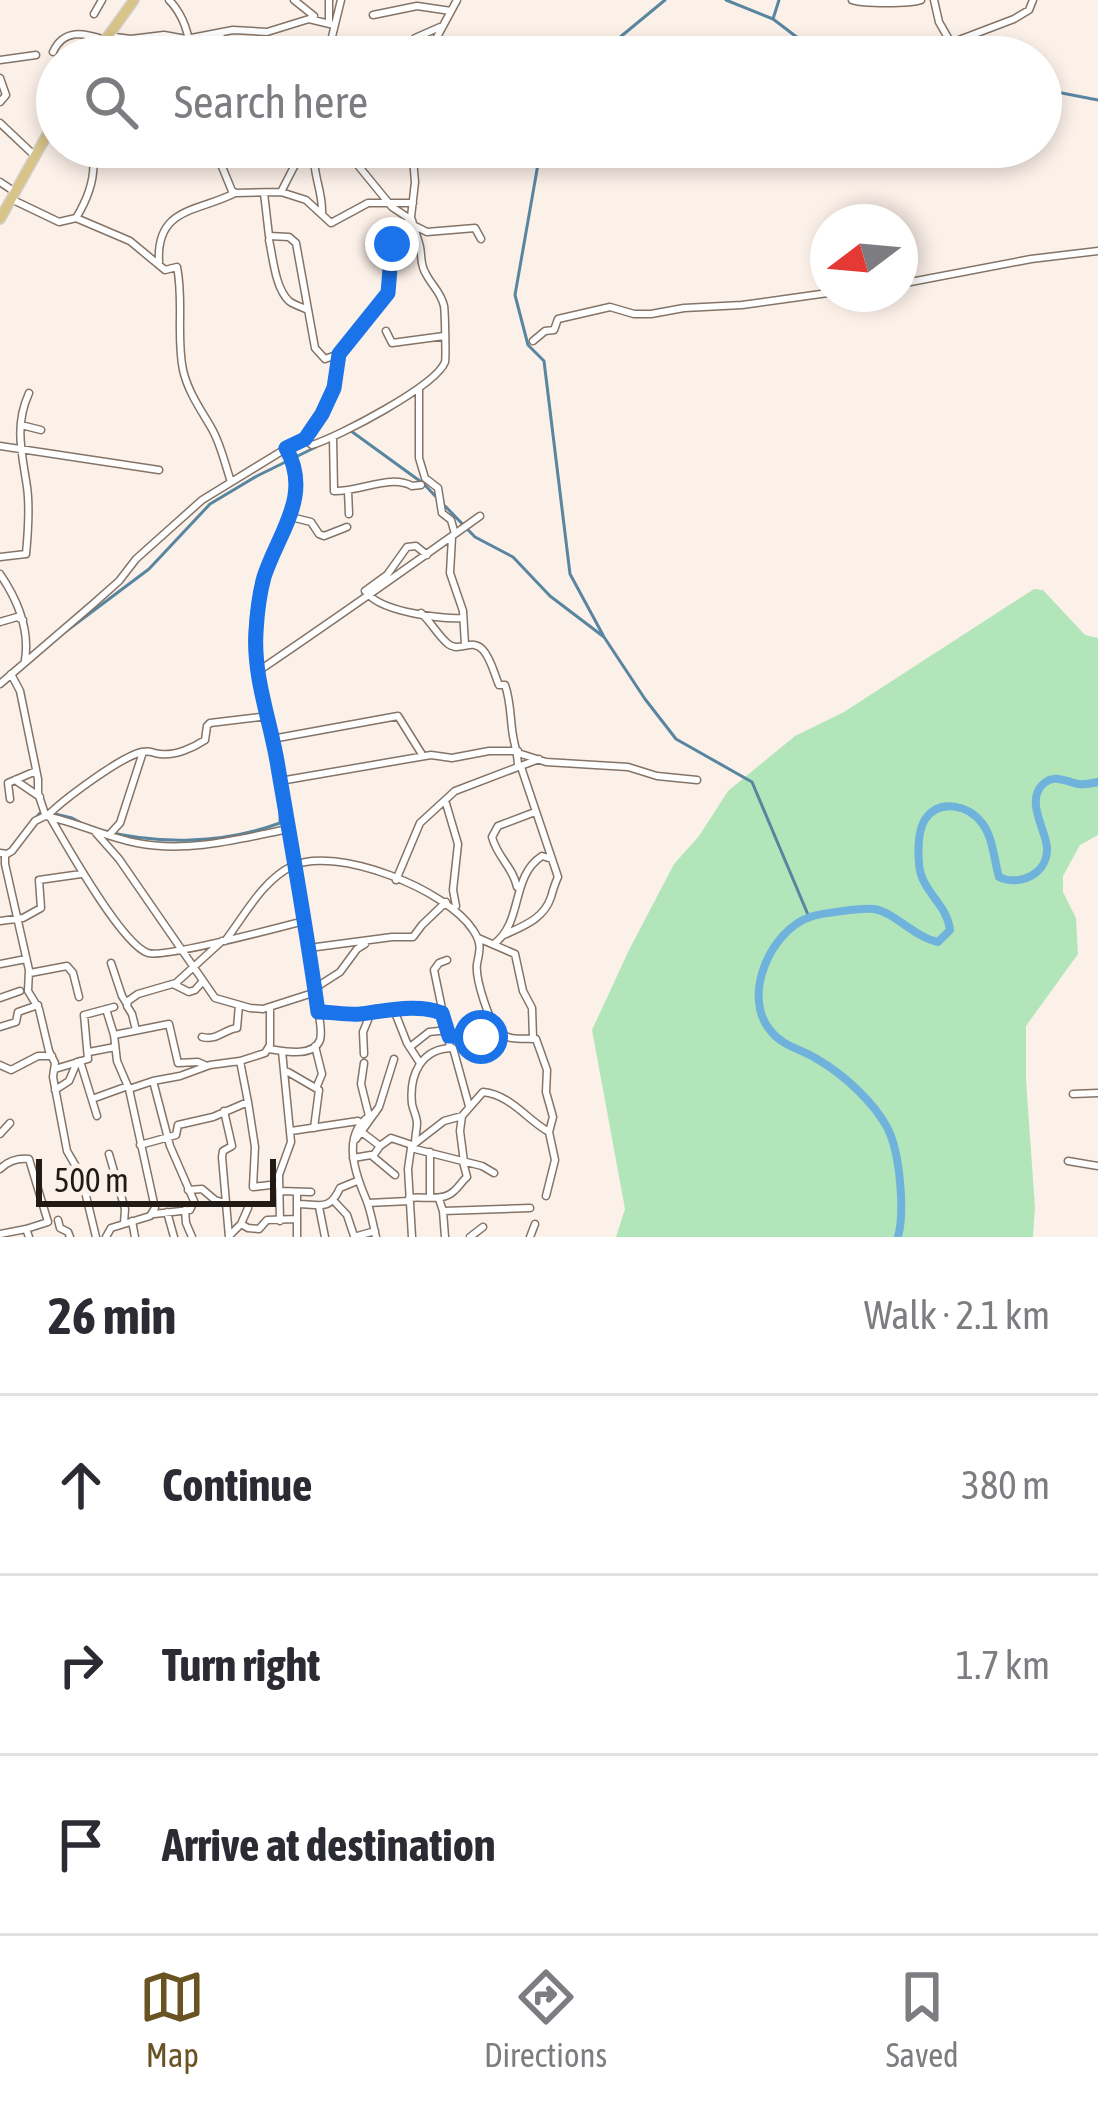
<!DOCTYPE html>
<meta charset="utf-8">
<style>
:root{--surface:#fff;--page:#f7f7f7;--text:#2b2b33;--muted:#7c7c81;--line:#e1e1e2;--accent:#6a5323}
body{margin:0;font-family:"Asap Condensed",sans-serif;background:var(--page);color:var(--text)}
.compass{position:absolute;left:810px;top:204px;width:108px;height:108px;border-radius:50%;background:var(--surface);box-shadow:0 6px 18px #0003;rotate:254deg}
.scale{position:absolute;left:36px;bottom:30px;width:240px;box-sizing:border-box;padding-left:12px;border:6px solid #211a15;border-top:0;font-size:33px;line-height:42px;white-space:nowrap;color:#211a15;-webkit-text-stroke:9px #fcf1e9;paint-order:stroke}
.stop{position:absolute;width:36px;height:36px;margin:-27px;border:9px solid #1a73e8;border-radius:50%;background:#fff}
.stop.end{background:#1a73e8;border-color:#fff;box-shadow:0 3px 12px #0008}
.list{margin:0;padding:0;list-style:none}
h2{display:flex;justify-content:space-between;align-items:center;height:156px;margin:0;padding:0 48px;font-size:51px}
h2 small{font-size:39px;font-weight:400;color:var(--muted)}
.list li{display:grid;grid-template-columns:78px 1fr auto;gap:36px;align-items:center;box-sizing:border-box;height:180px;padding:0 48px;border-top:3px solid var(--line)}
.list b{display:block;font-size:45px;white-space:nowrap}
.list em{font-size:39px;font-style:normal;color:var(--muted)}
.icon{flex:none;width:66px;height:66px;fill:none;stroke:currentColor;stroke-width:2;stroke-linecap:round;stroke-linejoin:round}
.map{position:relative;flex:none;width:1098px;height:1237px;overflow:hidden}
.search{position:absolute;background:var(--surface);box-shadow:0 6px 18px #0003;left:36px;right:36px;top:36px;height:132px;display:flex;align-items:center;gap:30px;box-sizing:border-box;padding:0 42px;border-radius:66px;color:var(--muted);font-size:45px}
.sheet{height:696px;background:var(--surface)}
nav{display:flex;justify-content:space-around;align-items:center;box-sizing:border-box;height:168px;border-top:3px solid var(--line);background:var(--surface);font-size:33px;color:var(--muted)}
nav a{display:grid;justify-items:center;gap:6px}
nav .on{color:var(--accent)}
.map>svg:first-child{display:block}
</style>
<div class="map">
<svg width="1098" height="1237" viewBox="0 0 1098 1237">
<rect width="100%" height="100%" fill="#fcf1e9"/>
<path fill="#b2e6ba" d="M1034 589 1043 590 1085 635 1098 638V835L1080 845 1063 876V892L1076 918 1078 954 1026 1026V1080L1035 1207 1033 1237H616L625 1209 592 1030 629 950 674 864 699 836 728 791 795 736 844 712Z"/>
<g fill="none" stroke-linecap="round" stroke-linejoin="round">
<path stroke="#5885a0" stroke-width="3" d="M726 0 773 19 823 57
M773 19 779 0
M596 57 665 0
M1041 89 1098 100
M541 147 515 295 528 345 544 361 570 574 603 635
M351 431 424 484 438 499
M445 506 475 537 513 557 550 596 604 637 645 699 676 739 752 782 809 917
M65 632 149 569 210 504 257 476 316 447
M258 691C242 645 251 579 278 539
M55 814 72 818 85 825
M27 828 40 813
M100 830C158 845 223 844 280 823V807L265 724"/>
<path stroke="#6fb3dc" stroke-width="8" d="M898 1237C905 1211 900 1154 888 1129 874 1102 843 1074 817 1059 801 1049 782 1046 770 1030 742 996 770 931 810 917 821 913 862 908 874 909 894 912 914 937 938 942L950 930C947 903 921 892 919 864 918 851 918 829 926 818 941 798 969 806 982 823 993 837 994 860 999 877 1019 887 1048 874 1047 848 1046 829 1025 802 1043 784 1055 773 1066 782 1079 784 1084 785 1093 783 1098 782"/>
<g stroke="#847467" stroke-width="9">
<path id="minor" d="M169 0C183 14 191 37 190 57
M294 0 314 16
M329 0V23
M852 0C863 4 910 4 921 0
M934 0 939 22 951 43 1014 19 1029 10 1033 0
M94 14 102 0
M373 15 417 6 451 11
M219 33 222 39 255 57
M107 36 131 39 164 35 186 39 233 30 267 32 309 19 334 25
M415 38 440 27
M53 52C64 28 84 33 105 40
M327 57 341 0
M430 57 437 37 457 0
M0 60 36 55
M0 78 6 95 0 102
M0 123 35 156
M214 147 232 191 236 193 281 192 300 155 312 147
M316 147C310 171 323 189 322 213
M343 147 392 207 410 219
M0 182 15 192
M281 192 306 200 331 223 368 203H413
M264 193 269 236 289 237 296 243 315 348 325 359 339 354
M11 199 59 222 76 218C89 197 98 172 91 147
M76 218 130 241 165 270 177 267C184 301 176 336 183 370 188 392 201 410 212 429 221 445 225 464 231 482
M415 226 427 232 475 228 481 239
M269 240C273 257 275 288 289 301 292 304 304 308 308 310
M159 262C156 208 196 212 233 194
M900 284 1031 259 1098 251
M386 331 392 343 444 336
M533 341 545 331 554 330 558 319 610 307 634 314H651L684 308 742 305 828 293
M419 390V458L425 478 438 488 442 513 451 520 455 534
M21 425 41 430
M333 437 334 491C360 492 390 474 412 486L421 485
M305 439 312 445C338 437 436 386 445 362 446 359 445 311 444 306 441 292 432 286 426 274 420 265 422 257 420 247 418 238 414 229 412 220
M0 446 159 470
M348 491 349 514
M291 517 311 522 319 534 324 536 347 527
M452 537 450 573 463 611 465 645
M0 557 26 554C28 533 30 508 27 487 22 453 14 426 29 393
M0 574C17 599 30 629 25 660
M365 591 387 575 407 547 416 546 427 555
M369 595C385 612 440 619 462 618
M421 613C431 622 437 634 447 643 459 654 472 637 483 650 491 659 494 673 499 685H505C511 702 510 718 513 736 515 747 518 755 518 767
M0 622 17 617 23 620
M257 672C332 621 406 569 480 516
M11 674 20 691 38 779V793L45 814
M0 684 92 605 119 581 136 559 202 500 308 435 322 414 334 388 339 354 388 293 392 244 411 217 415 182 412 147
M272 739 398 716 423 756
M518 753 546 762 628 767 657 776 697 780
M15 780 40 797
M280 781 431 755 452 758 489 751H518
M10 799 8 783 36 771
M445 800 458 844 453 890 456 906
M47 816C63 800 120 757 142 752 152 750 150 753 160 754 175 756 193 748 205 740L207 726 210 723 268 716
M50 817C65 843 122 945 148 953 164 958 281 927 304 921
M96 833 119 859 215 998 250 1008 263 1009 316 992
M109 835 120 823 143 752
M0 853 7 854 12 851 35 821 45 816C77 822 105 837 137 843 187 853 239 839 288 829
M5 854V864L29 970 28 991 39 1009 49 1051 55 1063 53 1077 67 1151 81 1175 96 1237
M396 880 420 823 455 791 539 759
M517 887C513 867 497 857 492 837L498 826 535 812
M0 921 23 918 41 908 39 880 81 874
M504 935C523 926 544 919 551 897 553 890 555 883 558 877L521 767
M478 938 515 954 523 991 532 1008 533 1038
M225 941C245 915 262 881 292 866 336 845 448 890 473 930 482 943 480 950 477 964 475 978 489 1023 500 1033 510 1041 524 1038 536 1039L547 1070 546 1092 553 1117 549 1132 555 1160 546 1196
M494 944C524 921 510 877 542 856L552 859
M309 948 392 937H413L422 925 446 902
M447 960 439 963 434 970 450 1047
M111 963 122 996 127 1004
M0 964 26 959
M30 973 67 966 73 973 79 997
M173 984 189 992 195 990 203 981
M315 988 340 972 357 949 365 944
M0 998 20 991
M106 1009 114 1035 117 1061 129 1089 155 1208 150 1216 111 1228 106 1237
M394 1010 407 1043 420 1063
M318 1013 357 1014 375 1009 418 1008 442 1013
M0 1027 16 1022 18 1012 38 1005
M136 1030 132 1014 127 1006 128 1001 138 994 176 983 222 941
M114 1035 169 1024 178 1063 198 1062 207 1066
M449 1036 476 1037 498 1033
M202 1037C217 1041 223 1030 237 1028L239 1005
M315 1046 322 1074 317 1086
M410 1047 429 1032 448 1030
M269 1049C283 1051 313 1058 320 1040 323 1030 318 1013 317 1003 309 930 293 858 281 786 271 725 249 667 259 604 267 551 316 502 286 448
M89 1052 115 1047
M364 1054 363 1032 372 1010
M80 1061 97 1116
M364 1063 361 1084 369 1116
M0 1065 11 1070 38 1056H52
M55 1069 88 1059 84 1015 114 1007
M288 1072 319 1090 314 1128
M153 1081 170 1146 194 1201 190 1210 154 1214
M129 1089 153 1081 180 1076 210 1065 240 1061 265 1053 270 1045V1008
M55 1090 69 1081 77 1062
M1073 1094 1098 1093
M92 1099 128 1086
M248 1102 255 1147 253 1187 279 1184
M224 1111 232 1146 223 1151 222 1157 229 1237
M375 1113C340 1130 354 1171 366 1199 371 1211 373 1225 376 1237
M359 1130 380 1146
M291 1131 358 1121
M0 1134 10 1123
M356 1139 379 1107 394 1059
M415 1143C415 1136 417 1130 417 1123 417 1117 413 1110 412 1104 409 1075 421 1048 453 1048L469 1106
M140 1145 176 1135 178 1125 213 1117 248 1102 240 1061
M413 1145 444 1121 462 1116
M411 1148 408 1169 412 1237
M411 1148 482 1166 494 1173
M109 1154 125 1209 124 1223
M373 1156 380 1146 391 1138 412 1145
M353 1158 371 1155 395 1175
M1068 1161 1098 1166
M464 1162 460 1131 462 1116 483 1092C511 1095 526 1119 549 1132
M0 1169C8 1161 19 1158 29 1159L48 1222 26 1229
M188 1190 202 1189 215 1200 225 1203
M280 1191 311 1192
M297 1192V1237
M430 1196V1152
M409 1198C424 1196 443 1202 454 1191 459 1187 462 1181 467 1177L463 1162
M439 1199 443 1211 445 1237
M333 1200 347 1215 354 1236
M368 1203 409 1201
M298 1204C320 1204 329 1212 340 1188L357 1181
M319 1207 325 1237
M185 1210 186 1223 192 1237
M443 1211 530 1208
M167 1212 174 1237
M58 1220 60 1228 68 1232 70 1237
M132 1221 135 1237
M280 1221 279 1175 291 1142 282 1051
M241 1224 248 1228 259 1229 267 1220 296 1219
M0 1234 26 1229 29 1237
M229 1236 241 1224 248 1208
M354 1237 375 1231
M470 1237 483 1227
M530 1237 535 1224"/>
</g>
<g stroke="#d3d1d0" stroke-width="12">
<path id="major" d="M93 57 134 0
M0 219 57 117"/>
</g>
<use href="#minor" stroke="#fff" stroke-width="6"/>
<use href="#major" stroke="#d8c489" stroke-width="9"/>
</g>
<g fill="none" stroke-linecap="round" stroke-linejoin="round">
<path stroke="#1a73e8" stroke-width="15" d="M392 244 388 293 339 354 334 388 322 414 305 439 286 448C313 496 278 533 264 577 259 595 257 614 256 632 253 678 271 722 278 767 292 849 307 931 318 1012 332 1012 347 1015 360 1014 387 1011 416 1003 442 1013L449 1036 481 1037"/>
</g>
</svg>
<svg class="compass" viewBox="-18 -18 36 36"><path d="M0-13l5 13h-10z" fill="#e53935"/><path d="M0 13l5-13h-10z" fill="#7c7c81"/></svg>
<div class="scale">500 m</div>
<div class="stop" style="left:481px;top:1037px"></div>
<div class="stop end" style="left:392px;top:244px"></div>
<div class="search"><svg class="icon" aria-label="search" viewBox="0 0 24 24"><circle cx="10" cy="10" r="6"/><path d="M15 15l6 6"/></svg>Search here</div>
</div>
<section class="sheet">
<h2>26 min<small>Walk · 2.1 km</small></h2>
<ul class="list">
<li><svg class="icon" aria-label="ahead" viewBox="0 0 24 24"><path d="M12 20V5M6 11l6-6 6 6"/></svg><div><b>Continue</b></div><em>380 m</em></li>
<li><svg class="icon" aria-label="right" viewBox="0 0 24 24"><path d="M7 20v-9h11M14 6l5 5-5 5"/></svg><div><b>Turn right</b></div><em>1.7 km</em></li>
<li><svg class="icon" aria-label="arrive" viewBox="0 0 24 24"><path d="M6 21V4h12l-3 4 3 4H6"/></svg><div><b>Arrive at destination</b></div></li>
</ul>
</section>
<nav>
<a class="on"><svg class="icon" aria-label="map" viewBox="0 0 24 24"><path d="M3 6l6-2 6 2 6-2v14l-6 2-6-2-6 2zM9 4v14M15 6v14"/></svg>Map</a>
<a><svg class="icon" aria-label="directions" viewBox="0 0 24 24"><path d="M12 3l9 9-9 9-9-9zM9 14v-3h6M13 9l2 2-2 2"/></svg>Directions</a>
<a><svg class="icon" aria-label="saved" viewBox="0 0 24 24"><path d="M7 4h10v16l-5-4-5 4z"/></svg>Saved</a>
</nav>
